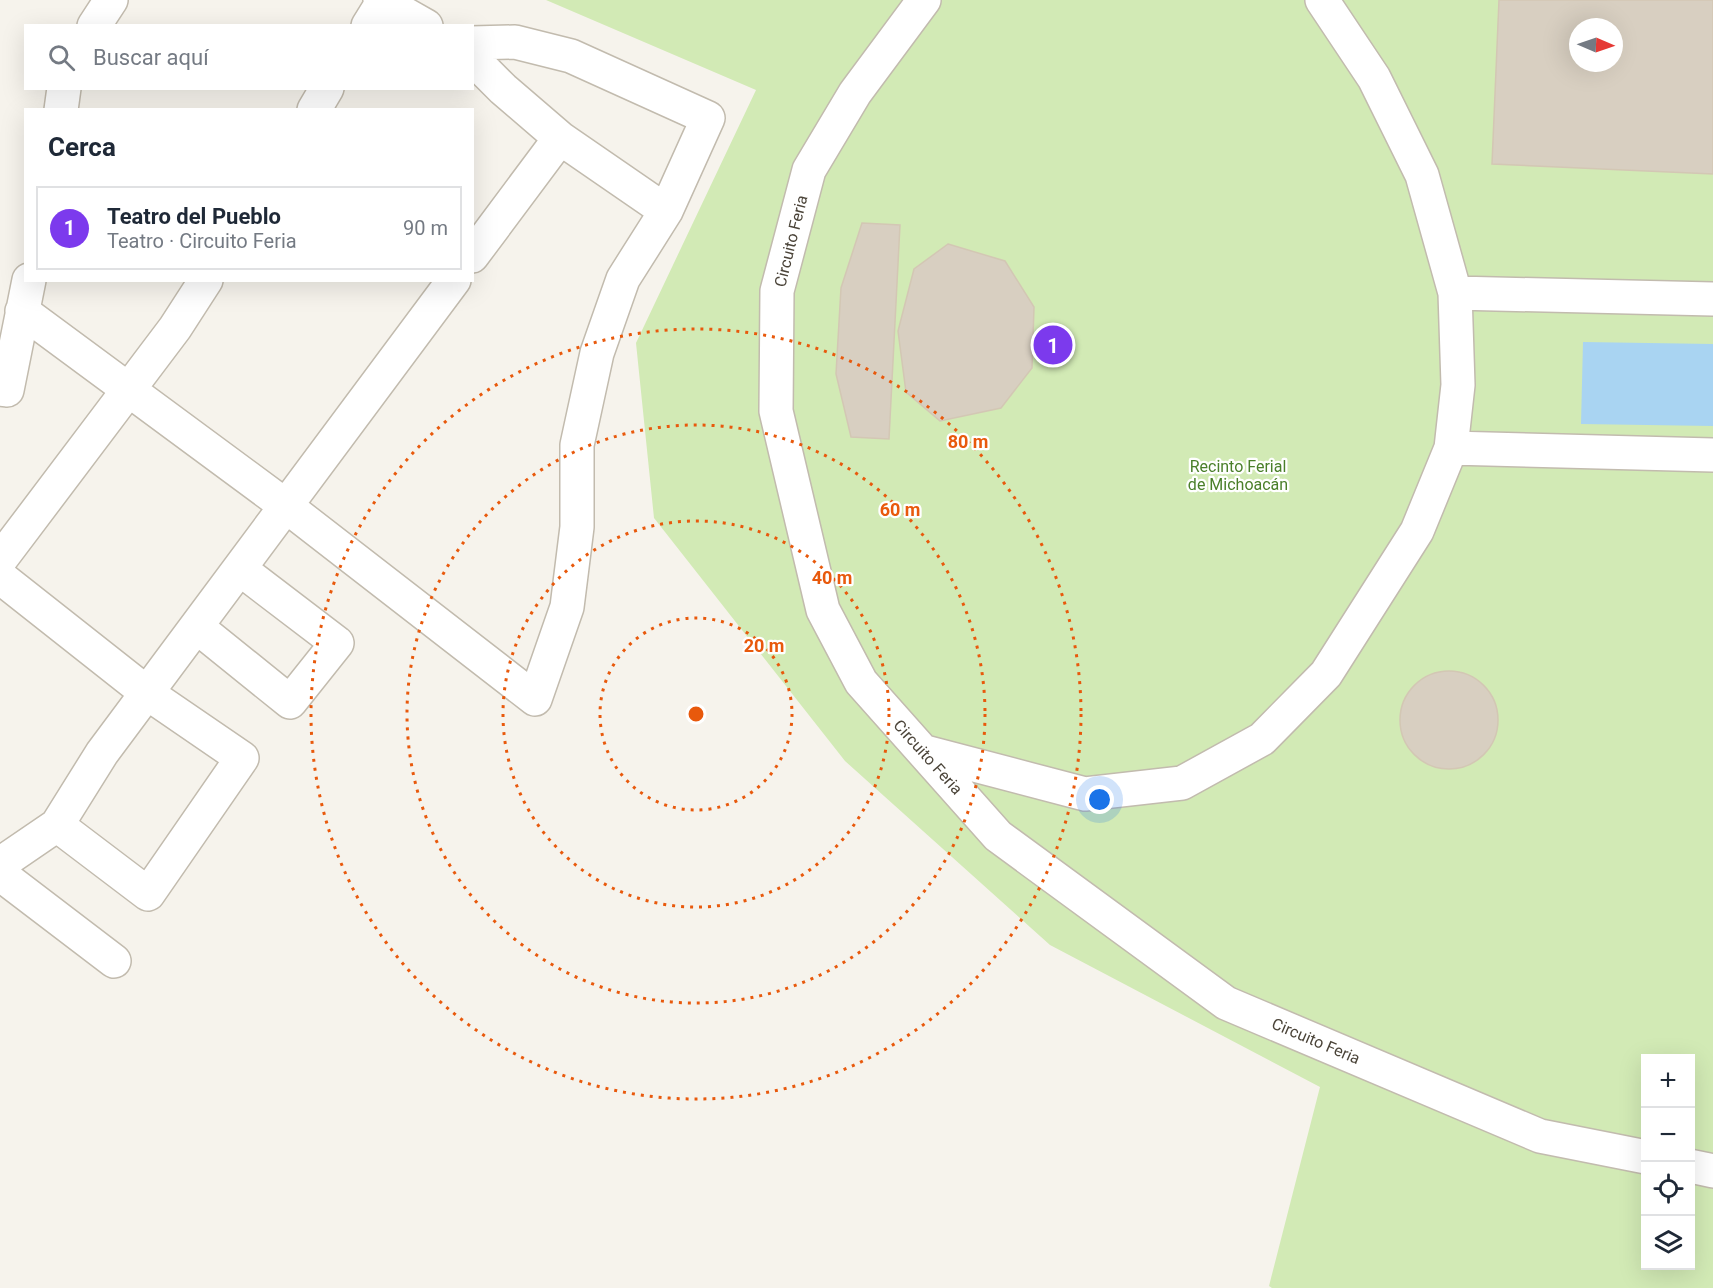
<!DOCTYPE html>
<html lang="es">
<meta charset="utf-8">
<style>
:root{--surface:#fff;--page:#f6f6f7;--text:#1f2937;--muted:#747a83;--line:#e0e1e3;--accent:#7c3aed}
body{margin:0;font-family:Roboto,sans-serif;background:var(--page);color:var(--text)}
.controls{position:absolute;right:18px;bottom:18px;display:grid;overflow:hidden;border-radius:0px;box-shadow:0 6px 24px #0002}
.controls button{width:54px;height:54px;display:grid;place-items:center;padding:0;border:0;border-bottom:2px solid var(--line);background:var(--surface);color:var(--text);font:30px sans-serif}
.compass{position:absolute;left:1569px;top:18px;width:54px;height:54px;border-radius:50%;background:var(--surface);box-shadow:0 6px 24px #0002;rotate:92deg}
.you{position:absolute;left:1100px;top:800px;width:21px;height:21px;margin:-15px;border:4px solid #fff;border-radius:50%;background:#1a73e8;box-shadow:0 0 0 9px #1a73e833}
.badge{display:grid;place-items:center;width:39px;height:39px;border-radius:50%;background:var(--accent);color:#fff;font-size:20px;font-weight:700}
.pin{position:absolute;translate:-50% -50%;border:3px solid #fff;box-shadow:0 2px 6px #0006}
.list{margin:0;padding:0;list-style:none}
h2{display:flex;justify-content:space-between;align-items:center;height:78px;margin:0;padding:0 24px;font-size:26px}
h2 small{font-size:20px;font-weight:400;color:var(--muted)}
.list li{display:grid;grid-template-columns:39px 1fr auto;gap:18px;align-items:center;box-sizing:border-box;height:84px;margin:0 12px 12px;padding:0 12px;border:2px solid var(--line);border-radius:0px}
.list b{display:block;font-size:22px;white-space:nowrap}
.list p{margin:0;font-size:20px;white-space:nowrap;color:var(--muted)}
.list em{font-size:20px;font-style:normal;color:var(--muted)}
.icon{flex:none;width:33px;height:33px;fill:none;stroke:currentColor;stroke-width:2;stroke-linecap:round;stroke-linejoin:round}
.map{position:relative;flex:none;width:1713px;height:1288px;overflow:hidden}
.search{position:absolute;background:var(--surface);box-shadow:0 6px 24px #0002;left:24px;top:24px;width:450px;height:66px;display:flex;align-items:center;gap:15px;box-sizing:border-box;padding:0 21px;border-radius:0px;color:var(--muted);font-size:22px}
.panel{position:absolute;background:var(--surface);box-shadow:0 6px 24px #0002;left:24px;top:108px;width:450px;height:174px;border-radius:0px}
.map>svg:first-child{display:block}
</style>
<div class="map">
<svg width="1713" height="1288" viewBox="0 0 1713 1288">
<rect width="100%" height="100%" fill="#f6f3ec"/>
<path fill="#d2eab5" fill-rule="evenodd" d="M546 0H1713V1288H1272L1269 1286 1320 1087 1050 945 845 761 654 518 636 343 756 90ZM1578 27H1614V63H1578ZM1646 1058H1690V1266H1646Z"/>
<path fill="#a9d4f2" d="M1583 342 1713 344V426L1581 424Z"/>
<path fill="#d8cfc1" stroke="#d3c7b4" stroke-width="1.5" fill-rule="evenodd" d="M1499 0H1713V174L1492 164ZM1578 27H1614V63H1578Z
M862 223 900 225 889 439 851 437 836 374 841 288Z
M948 244 1005 261 1034 307 1032 368 1001 408 940 421 906 392 898 331 914 269Z
M1400 720a49 49 0 1 1 98 0a49 49 0 1 1-98 0Z"/>
<g fill="none" stroke-linecap="round" stroke-linejoin="round">
<g stroke="#c2bbae" stroke-width="36">
<path id="minor" d="M380 0 426 26
M924 0 855 93 809 170 777 291 776 411 823 610 861 682 998 836 1226 1003 1540 1136 1646 1157
M94 26 111 0
M368 26 384 0
M472 58 503 89 560 138 472 256
M61 110 64 88
M314 110 327 88
M560 138 666 211
M1455 293 1713 299
M22 311 286 506 535 699 567 607 577 527V445L597 353 623 279 666 211 708 118 571 56 515 42 472 43
M0 389 7 390 29 280
M1451 448 1713 455
M0 560 175 328 206 280
M0 577 147 693 242 758 148 894 57 825
M197 627 290 702 337 643 240 569
M925 752 1085 794 1182 783 1262 739 1326 674 1417 531 1451 448 1458 385 1455 293 1422 175 1374 78 1322 0
M0 864 57 825 102 753 454 280
M0 874 114 961
M1690 1166 1713 1171"/>
</g>
<use href="#minor" stroke="#fff" stroke-width="33"/>
</g>
<g fill="none" stroke="#e8590c" stroke-width="3" stroke-dasharray="3 6">
<circle cx="696" cy="714" r="96"/>
<circle cx="696" cy="714" r="193"/>
<circle cx="696" cy="714" r="289"/>
<circle cx="696" cy="714" r="385"/>
</g>
<g text-anchor="middle" dominant-baseline="central" stroke-width="4.5" stroke-linejoin="round" paint-order="stroke">
<g font-size="16" fill="#4b4439" stroke="#fff">
<text transform="translate(791 241) rotate(-76)">Circuito Feria</text>
<text transform="translate(928 757) rotate(48)">Circuito Feria</text>
<text transform="translate(1316 1041) rotate(23)">Circuito Feria</text>
</g>
<g font-size="16" fill="#4a7f2a" stroke="#fff">
<text x="1238" y="466">Recinto Ferial<tspan x="1238" dy="18">de Michoacán</tspan></text>
</g>
</g>
<circle cx="696" cy="714" r="9" fill="#e8590c" stroke="#fff" stroke-width="3"/>
<g font-size="18" text-anchor="middle" font-weight="bold" fill="#e8590c" stroke="#fff" stroke-width="4.5" stroke-linejoin="round" paint-order="stroke">
<text x="968" y="448">80 m</text>
<text x="900" y="516">60 m</text>
<text x="832" y="584">40 m</text>
<text x="764" y="652">20 m</text>
</g>
</svg>
<div class="controls">
<button>+</button>
<button>−</button>
<button><svg class="icon" aria-label="locate" viewBox="0 0 24 24"><circle cx="12" cy="12" r="6"/><path d="M12 2v4M12 18v4M2 12h4M18 12h4"/></svg></button>
<button><svg class="icon" aria-label="layers" viewBox="0 0 24 24"><path d="M12 4l9 5-9 5-9-5zM3 14l9 5 9-5"/></svg></button>
</div>
<svg class="compass" viewBox="-18 -18 36 36"><path d="M0-13l5 13h-10z" fill="#e53935"/><path d="M0 13l5-13h-10z" fill="#747a83"/></svg>
<div class="you"></div>
<div class="pin badge" style="left:1053px;top:345px">1</div>
<div class="search"><svg class="icon" aria-label="search" viewBox="0 0 24 24"><circle cx="10" cy="10" r="6"/><path d="M15 15l6 6"/></svg>Buscar aquí</div>
<section class="panel">
<h2>Cerca<small></small></h2>
<ul class="list">
<li><span class="badge">1</span><div><b>Teatro del Pueblo</b><p>Teatro · Circuito Feria</p></div><em>90 m</em></li>
</ul>
</section>
</div>
